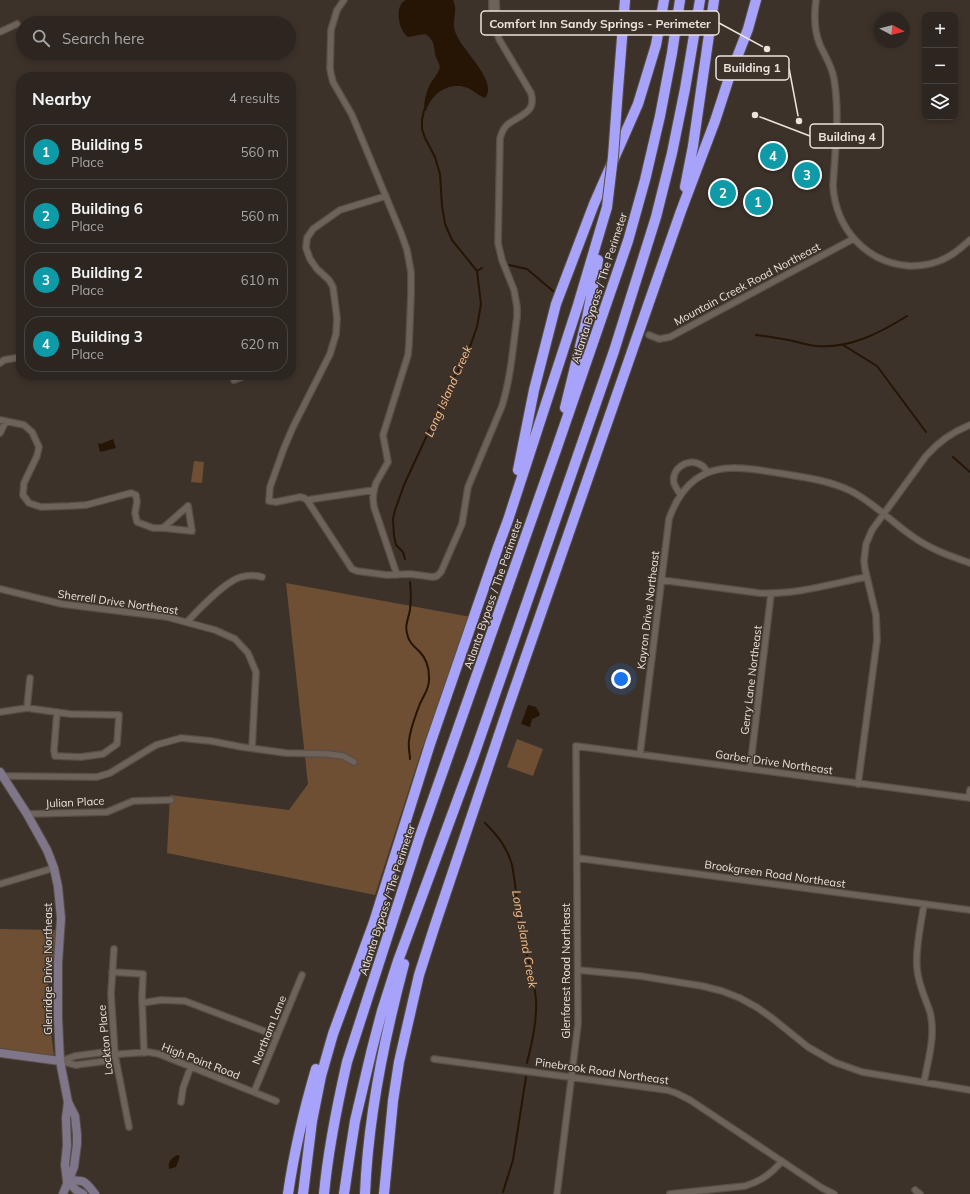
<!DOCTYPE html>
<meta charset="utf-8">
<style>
:root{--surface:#2d2620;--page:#39322d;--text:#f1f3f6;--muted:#a7a5a5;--line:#48433e;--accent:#d93025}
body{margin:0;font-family:Mulish,sans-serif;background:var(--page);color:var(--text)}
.controls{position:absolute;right:12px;top:12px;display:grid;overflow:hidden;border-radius:8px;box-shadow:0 2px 6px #0003}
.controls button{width:36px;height:36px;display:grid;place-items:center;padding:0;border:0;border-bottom:1px solid var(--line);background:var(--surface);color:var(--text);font:20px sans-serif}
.compass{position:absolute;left:874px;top:12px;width:36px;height:36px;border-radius:50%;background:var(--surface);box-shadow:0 2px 6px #0003;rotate:97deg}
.you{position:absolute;left:621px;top:679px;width:14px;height:14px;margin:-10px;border:3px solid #fff;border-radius:50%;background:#1a73e8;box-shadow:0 0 0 6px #1a73e833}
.badge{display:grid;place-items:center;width:26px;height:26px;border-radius:50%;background:var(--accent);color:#fff;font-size:13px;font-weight:700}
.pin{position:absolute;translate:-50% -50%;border:2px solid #fff;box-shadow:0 1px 4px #0006}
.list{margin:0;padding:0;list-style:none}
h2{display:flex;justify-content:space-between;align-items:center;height:52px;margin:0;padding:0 16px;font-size:17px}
h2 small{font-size:13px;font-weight:400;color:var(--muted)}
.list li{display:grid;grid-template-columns:26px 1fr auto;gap:12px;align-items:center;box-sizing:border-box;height:56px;margin:0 8px 8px;padding:0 8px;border:1px solid var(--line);border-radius:16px}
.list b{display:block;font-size:15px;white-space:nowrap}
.list p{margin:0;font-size:13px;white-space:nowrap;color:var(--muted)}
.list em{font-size:13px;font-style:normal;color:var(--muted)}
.icon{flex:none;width:22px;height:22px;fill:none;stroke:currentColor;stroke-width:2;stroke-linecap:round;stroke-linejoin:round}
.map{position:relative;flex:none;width:970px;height:1194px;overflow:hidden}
.search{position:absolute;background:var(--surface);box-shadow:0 2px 6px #0003;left:16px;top:16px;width:280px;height:44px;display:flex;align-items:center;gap:10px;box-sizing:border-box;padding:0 14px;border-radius:22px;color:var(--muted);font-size:15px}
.panel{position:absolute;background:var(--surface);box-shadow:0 2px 6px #0003;left:16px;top:72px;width:280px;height:308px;border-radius:16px}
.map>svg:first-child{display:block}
</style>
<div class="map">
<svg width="970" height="1194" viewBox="0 0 970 1194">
<rect width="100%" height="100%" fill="#3c322a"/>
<path fill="#6e4f33" d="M194 461 204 462 202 483 191 482Z
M286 583 471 617 421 752 375 895 167 853 170 795 289 810 308 784Z
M517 739 543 749 533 776 507 767Z
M0 929 60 930 46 993 54 1056 45 1055 0 1048Z"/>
<path fill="#261505" d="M406 0H453C458 11 453 17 454 27 455 34 460 42 464 47 471 58 497 84 485 98 479 96 474 91 468 88 449 81 432 93 426 111L424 110C424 101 426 92 430 84 434 78 438 74 440 67 439 63 437 60 436 57 433 47 436 41 425 34L408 37C398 30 394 5 406 0Z
M113 439 116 448 100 452 98 443 101 444Z
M528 705 536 707 540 714 539 716 532 719 530 727 521 724Z
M177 1155 180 1156 176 1167 169 1169C168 1162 170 1159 177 1155Z"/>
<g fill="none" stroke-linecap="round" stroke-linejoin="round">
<path stroke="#261505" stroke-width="2" d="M509 265 527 269 553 291
M477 271 482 268
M756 335C767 336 778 338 789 340 798 342 807 345 816 346 849 349 880 333 907 316
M843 345 877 366 926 432
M953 457 970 472
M405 559 403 552 396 545 394 536 393 519 395 510 404 485 451 383 468 352 477 327 481 304 477 271 452 240 445 224 442 206 440 174 435 157 425 138 422 129V120L424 110
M410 582C411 591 411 601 410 610 408 620 404 626 408 637 410 644 415 647 419 651 426 658 429 668 429 677 430 688 423 696 419 706 415 717 410 729 409 741 408 747 410 754 410 759
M485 823C498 836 507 847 512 865 516 885 517 905 520 925 524 950 534 975 536 1000 537 1022 532 1042 527 1063
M503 1192 513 1160 526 1077"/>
<g stroke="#574e47" stroke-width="8">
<path id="street" d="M344 0 337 10 331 30 330 68 331 74 333 82 352 115 401 233 407 250 411 272V295L409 344 408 355 383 435 388 462 376 483 374 490 373 498 374 507 397 575
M816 0C814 15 814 31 820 45 825 56 832 66 834 79 840 114 835 151 833 186 836 229 866 263 910 266 924 266 939 263 951 255 958 251 964 245 970 240
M495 26 497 21 496 0
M0 32 17 24
M649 335 659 339 670 337 853 239
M0 363 4 360 21 357
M233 375 234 380 242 377 243 375
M0 420 24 425 32 432 39 447 37 456 24 483 23 495 29 503 41 507 69 506 86 505 131 493 136 495 137 502 135 513 137 522 153 528H163L188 506
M0 433 6 421
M374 490 307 500 304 498 300 497 276 502 269 501 270 487 284 448 293 427 330 354 336 334 337 318 333 287 329 280 317 269 310 259 306 248 307 238 313 229 340 210 386 196
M680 494C678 491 675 486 674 483 671 469 687 458 699 464 703 465 705 469 708 472
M307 500 352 569 357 571 387 575 410 574 433 577 437 576 441 572 462 524 468 487 502 406C511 377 513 347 517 317V307L514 290 502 260 498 243 500 139C501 134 503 129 507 125 519 115 537 113 531 93L499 39 495 26 492 24V0
M163 528 192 531 188 506
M661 580 759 593C795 595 831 584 866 577
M0 589 62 604 167 617 215 630 235 639 248 653 256 672 252 748
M187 622C198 610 226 581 241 577 248 575 255 575 262 577
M27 708 30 678
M0 712 27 708 70 714 119 715 117 744 103 754 81 757 55 756 54 750 57 712
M640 754 669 519C680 487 700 467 736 468 750 468 764 471 778 473 803 477 828 480 851 491 874 503 892 522 912 536 930 549 950 556 970 563
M750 769 771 594
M3 776 97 777 110 773 156 745 181 738 211 741 242 747 286 753 328 754 343 756 354 762
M858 784 877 640 876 615 865 569 864 561 866 544 872 530 926 456C939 441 952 432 970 425
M969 798 970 790
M27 814 107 812 133 801 171 800
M577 858 970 910
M0 884 54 868
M924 904C921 924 915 949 917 968 918 984 925 997 930 1012 936 1035 928 1060 924 1082
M114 949 111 994 115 1055 129 1127
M578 970 640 976 702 986 722 991 740 998 758 1008 772 1018 808 1047 834 1062 862 1072 970 1090
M112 972 143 974 142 997 144 1053
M142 1003 161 1000 185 1001 277 1036
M434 1059 667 1090 676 1093 690 1100 822 1188 834 1194
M60 1061 76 1065 106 1061 115 1055 121 1054 148 1052 159 1054 276 1101
M61 1061 75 1056 105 1052 115 1055
M254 1092 302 975
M181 1102 183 1088 191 1066
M915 1190 920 1194
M557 1194 578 1024 576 746 970 798
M670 1194 745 1186C761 1181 771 1174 782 1161"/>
</g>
<g stroke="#574e47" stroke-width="10">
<path id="secondary" d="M0 772 27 814 47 850 54 868 58 887 61 918 58 963V1018L60 1061 68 1102 66 1118 67 1145 65 1165 67 1181
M0 1053 60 1061
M67 1181C84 1179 85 1181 95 1194
M67 1181 76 1190 83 1194
M63 1194 74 1167 77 1144V1134L75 1116 68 1102"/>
</g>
<g stroke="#574e47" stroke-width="12">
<path id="highway" d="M618 89 625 0
M685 187 693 146 714 0
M565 408 587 318 598 260
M518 470 534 390 556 304 594 204 638 104 656 45 664 0
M288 1194C294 1152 304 1110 316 1069
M303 1194 312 1121 321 1076 333 1034 374 922 430 744 498 547 508 520 578 305 607 207
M324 1194C328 1150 337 1106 347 1062L420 836 556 450 628 241 645 180 660 116 672 53 680 0
M344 1194 350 1153 355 1121 372 1049 382 1011 398 961 473 758 614 351 656 217 672 153 685 89 700 0
M365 1194C368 1116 384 1039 404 964
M384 1194 393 1101 399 1062 419 975 435 925 508 708 646 311 681 211 715 121 729 78 748 29 756 0"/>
</g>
<use href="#street" stroke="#6e635a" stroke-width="5.5"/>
<use href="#secondary" stroke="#7f768a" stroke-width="8"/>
<use href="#highway" stroke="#a8a3fa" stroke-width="10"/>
<g stroke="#574e47" stroke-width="12" stroke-linecap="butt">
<path id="highway-bridge" d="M607 207 613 157 618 89"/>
</g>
<use href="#highway-bridge" stroke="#a8a3fa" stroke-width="10"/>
</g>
<g text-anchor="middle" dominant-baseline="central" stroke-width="3" stroke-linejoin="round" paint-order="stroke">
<g font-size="11" fill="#eae3de" stroke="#3c322a">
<text transform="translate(747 284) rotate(-28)">Mountain Creek Road Northeast</text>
<text transform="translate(599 288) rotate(-72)">Atlanta Bypass / The Perimeter</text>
<text transform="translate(493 594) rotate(-71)">Atlanta Bypass / The Perimeter</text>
<text transform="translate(118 602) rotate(8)">Sherrell Drive Northeast</text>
<text transform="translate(648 610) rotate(-83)">Kayron Drive Northeast</text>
<text transform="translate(751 680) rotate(-83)">Gerry Lane Northeast</text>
<text transform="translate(774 762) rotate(8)">Garber Drive Northeast</text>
<text transform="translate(75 802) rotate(-3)">Julian Place</text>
<text transform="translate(775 874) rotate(8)">Brookgreen Road Northeast</text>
<text transform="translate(387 900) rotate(-72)">Atlanta Bypass / The Perimeter</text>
<text transform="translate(48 969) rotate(-90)">Glenridge Drive Northeast</text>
<text transform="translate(566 971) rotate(-90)">Glenforest Road Northeast</text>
<text transform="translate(269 1030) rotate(-68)">Northam Lane</text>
<text transform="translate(105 1040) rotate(-96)">Lockton Place</text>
<text transform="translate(201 1061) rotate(21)">High Point Road</text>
<text transform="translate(602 1071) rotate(8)">Pinebrook Road Northeast</text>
</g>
<g font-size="12" font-style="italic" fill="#fec088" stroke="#3c322a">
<text transform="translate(448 391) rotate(-66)">Long Island Creek</text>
<text transform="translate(525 939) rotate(80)">Long Island Creek</text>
</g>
</g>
<path fill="none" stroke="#eae3de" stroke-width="1.5" d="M767 49L719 23M799 121L789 68M755 115L810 136"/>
<g fill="#eae3de" stroke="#3c322a" stroke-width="1.5">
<circle cx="767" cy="49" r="4"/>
<circle cx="799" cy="121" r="4"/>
<circle cx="755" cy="115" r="4"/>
</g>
<g fill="#3c322a" stroke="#eae3de" stroke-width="1.5">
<rect x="481" y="11" width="238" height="24" rx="4"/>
<rect x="716" y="56" width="73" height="24" rx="4"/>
<rect x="810" y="124" width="73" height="24" rx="4"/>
</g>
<g font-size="12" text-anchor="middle" font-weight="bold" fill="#eae3de">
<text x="600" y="28">Comfort Inn Sandy Springs - Perimeter</text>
<text x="752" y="72">Building 1</text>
<text x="847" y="141">Building 4</text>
</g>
</svg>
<div class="controls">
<button>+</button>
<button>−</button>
<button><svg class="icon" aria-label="layers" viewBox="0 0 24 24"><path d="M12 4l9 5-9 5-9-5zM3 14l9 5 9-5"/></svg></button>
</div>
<svg class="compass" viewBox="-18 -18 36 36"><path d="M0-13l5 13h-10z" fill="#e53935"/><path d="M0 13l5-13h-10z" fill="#a7a5a5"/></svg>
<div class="you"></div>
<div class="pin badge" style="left:758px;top:202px;background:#0f9aa8">1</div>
<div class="pin badge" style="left:723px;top:193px;background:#0f9aa8">2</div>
<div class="pin badge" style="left:807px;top:175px;background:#0f9aa8">3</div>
<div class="pin badge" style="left:773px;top:156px;background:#0f9aa8">4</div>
<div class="search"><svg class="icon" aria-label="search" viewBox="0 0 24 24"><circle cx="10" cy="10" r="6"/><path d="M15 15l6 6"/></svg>Search here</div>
<section class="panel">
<h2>Nearby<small>4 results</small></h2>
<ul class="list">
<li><span class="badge" style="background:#0f9aa8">1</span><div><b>Building 5</b><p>Place</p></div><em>560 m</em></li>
<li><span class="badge" style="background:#0f9aa8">2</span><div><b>Building 6</b><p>Place</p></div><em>560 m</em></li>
<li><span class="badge" style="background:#0f9aa8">3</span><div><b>Building 2</b><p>Place</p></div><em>610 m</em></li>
<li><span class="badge" style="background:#0f9aa8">4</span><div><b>Building 3</b><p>Place</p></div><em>620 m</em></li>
</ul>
</section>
</div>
